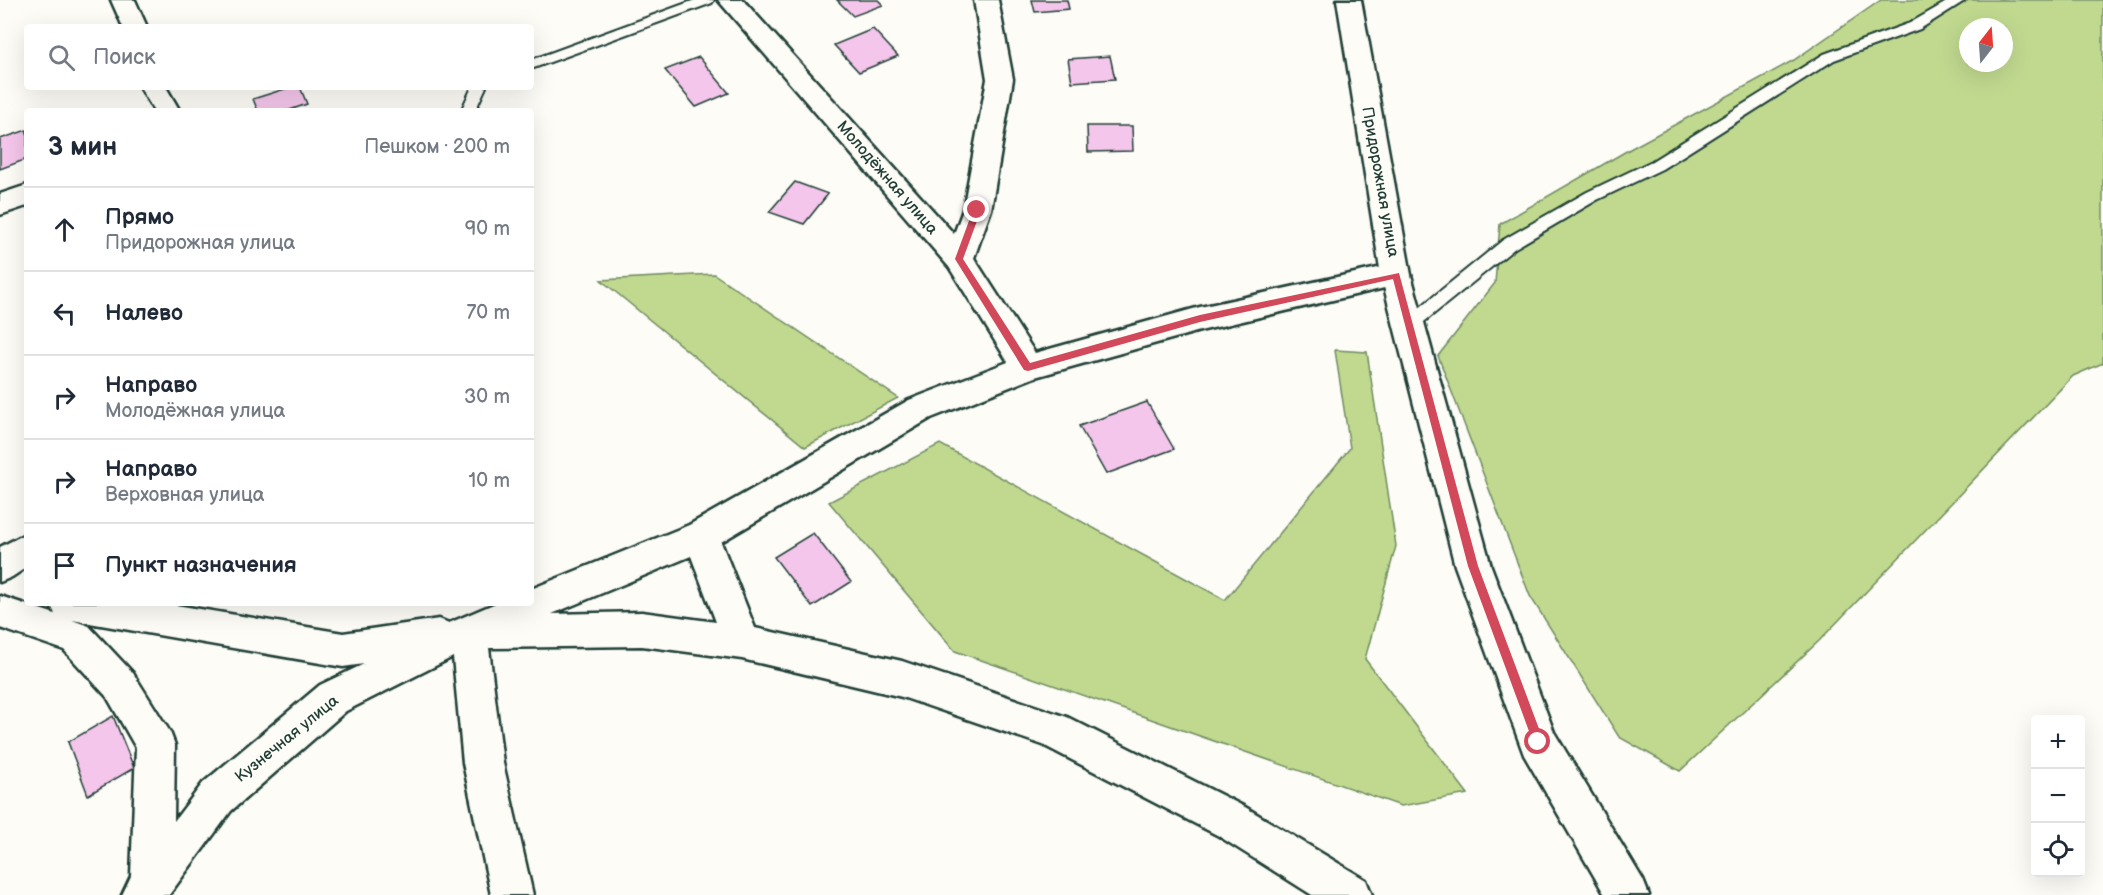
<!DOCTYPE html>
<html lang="ru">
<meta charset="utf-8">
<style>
:root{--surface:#fff;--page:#f2f2f3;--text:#1f2937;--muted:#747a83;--line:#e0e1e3}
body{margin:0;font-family:"Balsamiq Sans",sans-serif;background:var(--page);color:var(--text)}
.controls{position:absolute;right:18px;bottom:18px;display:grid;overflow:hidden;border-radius:6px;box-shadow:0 6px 24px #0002}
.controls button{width:54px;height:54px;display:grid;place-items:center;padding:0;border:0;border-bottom:2px solid var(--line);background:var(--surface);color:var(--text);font:30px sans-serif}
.compass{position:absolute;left:1959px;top:18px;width:54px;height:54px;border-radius:50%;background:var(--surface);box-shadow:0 6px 24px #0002;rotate:17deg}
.stop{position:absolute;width:18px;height:18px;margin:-14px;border:4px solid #d1495b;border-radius:50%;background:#fff}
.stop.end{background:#d1495b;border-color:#fff;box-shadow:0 2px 6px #0008}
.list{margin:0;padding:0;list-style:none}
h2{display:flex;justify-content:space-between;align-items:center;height:78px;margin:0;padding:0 24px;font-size:26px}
h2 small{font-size:20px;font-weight:400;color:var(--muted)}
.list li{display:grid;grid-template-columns:39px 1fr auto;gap:18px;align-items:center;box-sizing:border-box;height:84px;padding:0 24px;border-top:2px solid var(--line)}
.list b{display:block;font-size:22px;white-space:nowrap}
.list p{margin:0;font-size:20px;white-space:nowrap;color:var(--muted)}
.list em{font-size:20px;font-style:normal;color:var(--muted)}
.icon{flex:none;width:33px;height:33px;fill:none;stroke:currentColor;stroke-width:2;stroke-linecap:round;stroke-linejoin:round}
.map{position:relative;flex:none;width:2103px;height:895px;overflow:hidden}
.search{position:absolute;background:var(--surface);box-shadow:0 6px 24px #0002;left:24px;top:24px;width:510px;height:66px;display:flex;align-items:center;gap:15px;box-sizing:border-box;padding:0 21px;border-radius:6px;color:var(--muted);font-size:22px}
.panel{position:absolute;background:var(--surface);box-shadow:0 6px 24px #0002;left:24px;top:108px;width:510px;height:498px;border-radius:6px}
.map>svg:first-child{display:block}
</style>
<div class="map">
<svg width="2103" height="895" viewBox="0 0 2103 895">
<rect width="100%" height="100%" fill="#fdfcf7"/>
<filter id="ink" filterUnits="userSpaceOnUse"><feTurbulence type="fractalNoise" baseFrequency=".0167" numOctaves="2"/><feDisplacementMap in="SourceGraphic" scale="12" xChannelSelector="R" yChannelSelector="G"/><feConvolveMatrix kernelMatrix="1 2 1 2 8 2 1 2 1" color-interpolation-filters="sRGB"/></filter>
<g filter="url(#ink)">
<path fill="#c0d98f" stroke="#708b62" stroke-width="1.5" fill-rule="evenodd" d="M1881 0H2103V363L2073 376 1819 641 1680 771 1619 737 1530 596 1438 356 1495 283 1500 224 1630 149 1794 60ZM1968 27H2004V63H1968Z
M714 274 898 398 805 447 601 280Z
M1335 350 1367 352 1396 546 1365 659 1468 794 1401 806 955 651 829 502 940 444 1225 600 1350 448Z"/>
<path fill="#f4c6eb" stroke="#1f3d34" stroke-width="1.5" d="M837 0H878L883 5 853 16Z
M1032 0H1067L1069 9 1035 12Z
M873 29 898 56 859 72 834 45Z
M1110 56 1115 79 1072 82 1068 59Z
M699 57 729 93 696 107 665 70Z
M291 87H300L307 104 287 111H258L253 99Z
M1087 126H1132L1133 151 1088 152Z
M27 130V159L0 169V139Z
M795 182 828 194 804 224 769 212Z
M1147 402 1174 449 1106 474 1079 426Z
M813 533 851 582 812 607 774 557Z
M113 716 134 768 88 795 68 742Z"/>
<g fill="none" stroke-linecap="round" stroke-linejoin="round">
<g stroke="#1f3d34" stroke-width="4">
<path id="lane" d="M695 0H714L712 3 531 69V60Z
M1950 0H1966L1920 29 1834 60 1662 169 1597 200 1515 248 1414 330 1408 332 1402 330 1400 326 1402 322 1503 240 1587 192 1652 161 1824 54 1910 23Z
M472 87H486L475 111H461Z"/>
</g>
<g stroke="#1f3d34" stroke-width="5">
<path id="street" d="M111 0H135L147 27H123Z
M718 0H743L954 234 963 210 987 79 974 0H998L1013 79 991 210 974 258 1035 353 1200 307 1396 264 1406 267 1411 275 1406 283 1200 331 1035 377 931 418 721 542 755 628 902 661 1067 717 1245 807 1366 880 1372 895H1312L1217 835 1043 745 902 697 742 659 642 646 489 648 503 763 533 895H491L463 763 453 657 346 711 231 811 169 895H122L131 876 136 748 107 697 64 650 0 628V596L55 614 50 603H164L343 633 439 619 449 623 496 603H531V589L689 525 909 400 1008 362 949 267ZM691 556 716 622 642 612 552 614ZM72 620 343 667 364 664 320 685 203 783 174 821 175 745 170 732 133 673 89 626Z
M140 87H166L180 111H154Z
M27 185V206L0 215V194Z
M27 533V567L12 577 0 582V547Z"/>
</g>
<g stroke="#1f3d34" stroke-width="5">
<path id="secondary" d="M1337 0H1361L1411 275 1491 566 1554 732 1643 880 1649 895H1605L1524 755 1455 566 1381 275Z"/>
</g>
<use href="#lane" fill="#fdfcf7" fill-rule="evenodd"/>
<use href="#street" fill="#fdfcf7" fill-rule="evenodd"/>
<use href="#secondary" fill="#fdfcf7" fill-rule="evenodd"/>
</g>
</g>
<path fill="#d1495b" d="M977 207 981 210 963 259 1030 363 1200 315 1399 273 1478 566 1544 742 1542 746 1538 748 1533 742 1468 566 1393 279 1200 322 1028 371 1024 370 955 259 973 210Z"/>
<g text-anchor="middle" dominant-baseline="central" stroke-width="6" stroke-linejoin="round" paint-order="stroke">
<g font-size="16" fill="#1f3d34" stroke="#fdfcf7">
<text transform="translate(887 178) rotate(49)">Молодёжная улица</text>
<text transform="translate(1380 182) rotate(80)">Придорожная улица</text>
<text transform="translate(287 739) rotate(-39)">Кузнечная улица</text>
</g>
</g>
</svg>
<div class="controls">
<button>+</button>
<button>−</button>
<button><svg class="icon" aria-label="locate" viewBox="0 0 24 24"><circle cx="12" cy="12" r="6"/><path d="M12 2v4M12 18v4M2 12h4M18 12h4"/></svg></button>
</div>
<svg class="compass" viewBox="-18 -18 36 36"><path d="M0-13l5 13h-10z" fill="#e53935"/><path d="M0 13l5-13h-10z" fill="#747a83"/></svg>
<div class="stop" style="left:1538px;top:742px"></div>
<div class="stop end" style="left:977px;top:210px"></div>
<div class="search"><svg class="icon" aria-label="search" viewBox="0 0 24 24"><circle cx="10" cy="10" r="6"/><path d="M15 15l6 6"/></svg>Поиск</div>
<section class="panel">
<h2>3 мин<small>Пешком · 200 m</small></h2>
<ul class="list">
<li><svg class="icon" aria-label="ahead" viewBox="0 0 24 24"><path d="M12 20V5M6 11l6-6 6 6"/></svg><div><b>Прямо</b><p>Придорожная улица</p></div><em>90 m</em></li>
<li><svg class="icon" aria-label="left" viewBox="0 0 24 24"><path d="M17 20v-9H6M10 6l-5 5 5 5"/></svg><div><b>Налево</b></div><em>70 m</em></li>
<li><svg class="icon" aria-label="right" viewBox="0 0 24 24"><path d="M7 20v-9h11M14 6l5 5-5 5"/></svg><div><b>Направо</b><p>Молодёжная улица</p></div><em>30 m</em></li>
<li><svg class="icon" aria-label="right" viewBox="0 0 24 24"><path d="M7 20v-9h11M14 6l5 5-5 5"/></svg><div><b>Направо</b><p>Верховная улица</p></div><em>10 m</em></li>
<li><svg class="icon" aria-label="arrive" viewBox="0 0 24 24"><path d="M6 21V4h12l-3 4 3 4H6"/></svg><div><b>Пункт назначения</b></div></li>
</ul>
</section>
</div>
